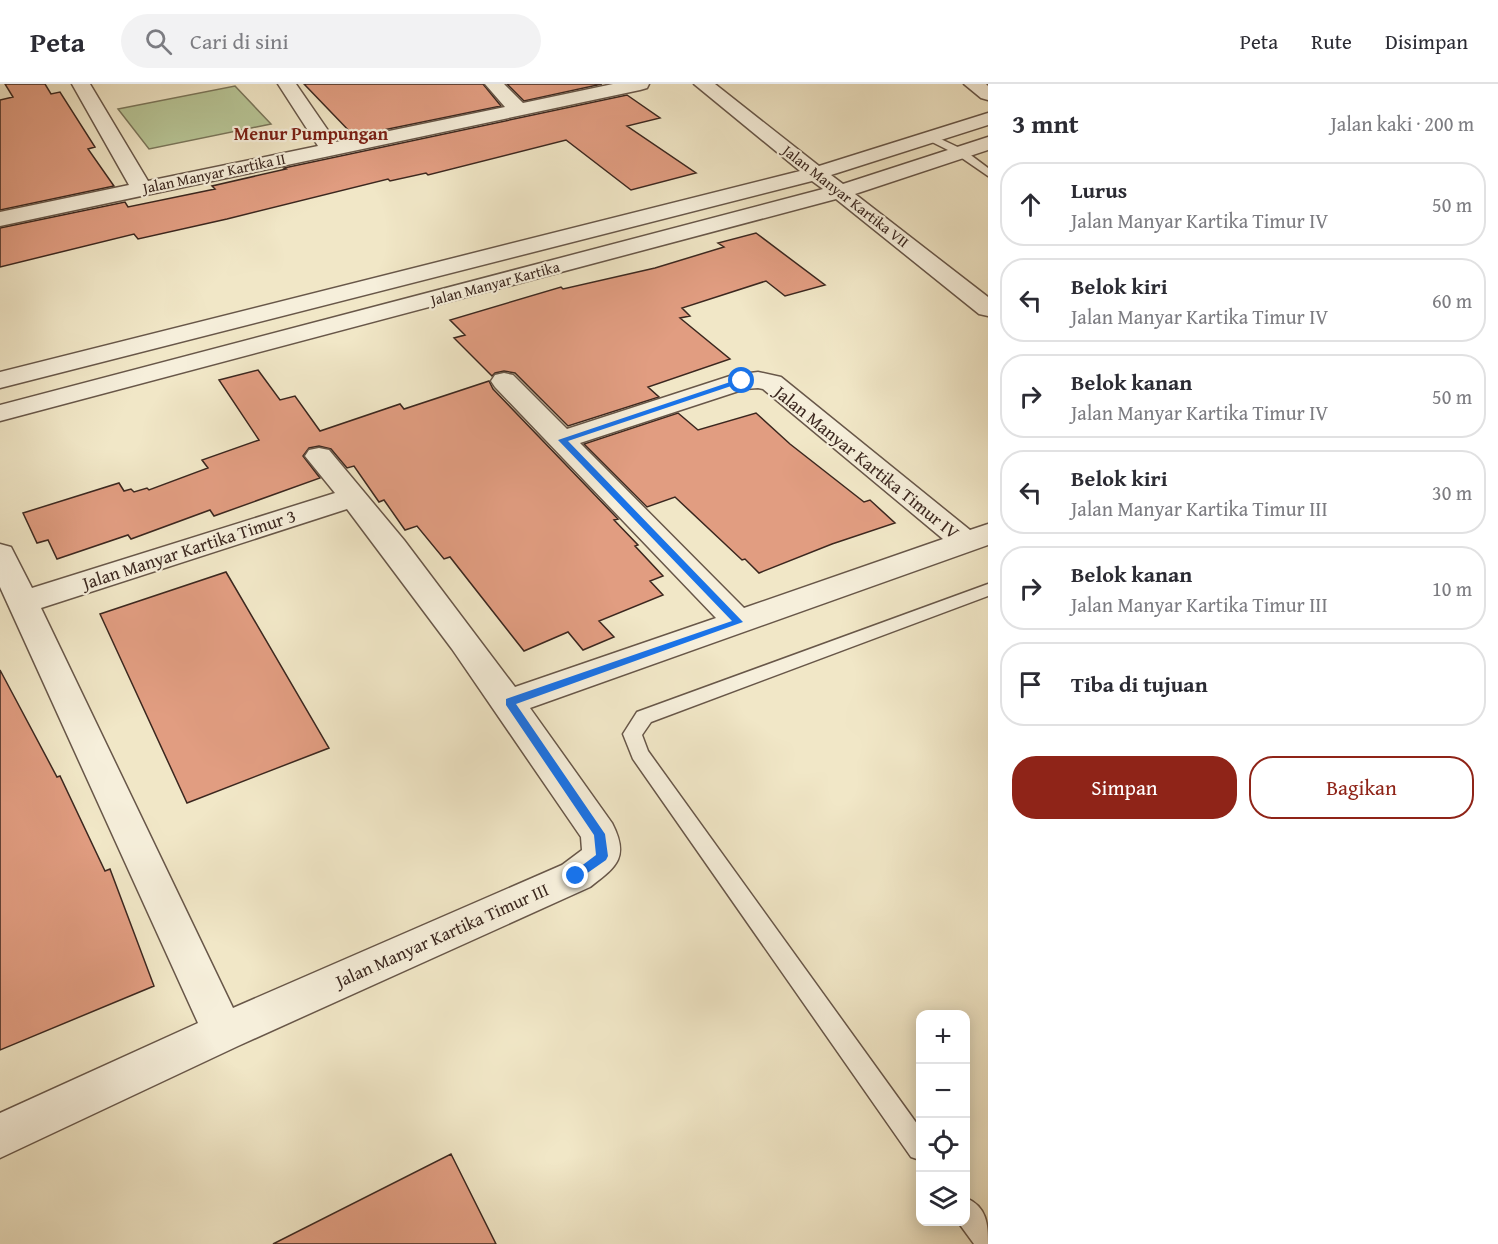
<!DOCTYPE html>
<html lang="id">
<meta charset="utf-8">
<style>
:root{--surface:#fff;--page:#f2f2f3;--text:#2b2b33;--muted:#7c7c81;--line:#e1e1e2;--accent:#8f2418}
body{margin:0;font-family:"Gentium Book Plus",serif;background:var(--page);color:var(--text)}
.controls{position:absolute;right:18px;bottom:18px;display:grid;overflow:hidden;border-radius:12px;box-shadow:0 3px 15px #0003}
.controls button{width:54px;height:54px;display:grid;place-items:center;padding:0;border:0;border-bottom:2px solid var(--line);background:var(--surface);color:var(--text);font:30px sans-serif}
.stop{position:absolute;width:18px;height:18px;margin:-14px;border:4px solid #1a73e8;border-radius:50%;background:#fff}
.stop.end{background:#1a73e8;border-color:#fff;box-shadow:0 2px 6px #0008}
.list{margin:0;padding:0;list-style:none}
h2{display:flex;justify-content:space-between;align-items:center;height:78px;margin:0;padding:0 24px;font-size:26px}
h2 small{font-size:20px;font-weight:400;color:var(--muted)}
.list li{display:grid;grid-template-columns:39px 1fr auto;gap:18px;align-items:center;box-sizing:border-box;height:84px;margin:0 12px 12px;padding:0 12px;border:2px solid var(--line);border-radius:24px}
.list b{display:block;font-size:22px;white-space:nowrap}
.list p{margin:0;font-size:20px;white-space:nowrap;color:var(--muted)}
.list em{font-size:20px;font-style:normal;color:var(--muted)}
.actions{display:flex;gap:12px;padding:18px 24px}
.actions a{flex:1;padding:14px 0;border:2px solid var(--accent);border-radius:24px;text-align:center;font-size:21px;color:var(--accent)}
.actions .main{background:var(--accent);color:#fff}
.icon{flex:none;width:33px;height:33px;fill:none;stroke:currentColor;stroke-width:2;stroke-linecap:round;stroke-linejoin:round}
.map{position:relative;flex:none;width:988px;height:1160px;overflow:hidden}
header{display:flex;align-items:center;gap:36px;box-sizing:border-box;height:84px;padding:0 30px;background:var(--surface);border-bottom:2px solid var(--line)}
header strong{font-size:28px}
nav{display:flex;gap:33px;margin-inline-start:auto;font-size:21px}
.search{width:420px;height:54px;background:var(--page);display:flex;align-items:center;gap:15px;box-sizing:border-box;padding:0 21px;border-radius:33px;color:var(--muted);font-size:22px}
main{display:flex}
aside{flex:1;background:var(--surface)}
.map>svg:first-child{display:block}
</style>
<header>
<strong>Peta</strong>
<div class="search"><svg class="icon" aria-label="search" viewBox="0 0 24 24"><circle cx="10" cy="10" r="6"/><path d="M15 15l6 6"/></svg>Cari di sini</div>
<nav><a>Peta</a><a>Rute</a><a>Disimpan</a></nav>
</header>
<main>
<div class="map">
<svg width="988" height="1160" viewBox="0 0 988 1160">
<rect width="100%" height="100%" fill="#f1e7c7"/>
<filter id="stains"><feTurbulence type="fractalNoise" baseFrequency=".00333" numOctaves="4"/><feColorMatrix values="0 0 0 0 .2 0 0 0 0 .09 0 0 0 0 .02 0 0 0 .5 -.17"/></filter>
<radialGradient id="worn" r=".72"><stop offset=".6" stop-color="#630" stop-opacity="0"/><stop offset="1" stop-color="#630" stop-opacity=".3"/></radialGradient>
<path fill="#b8c697" stroke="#7a765b" stroke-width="1.5" d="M235 2 271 40 149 65 118 25Z"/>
<path fill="#e19d81" stroke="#3b271f" stroke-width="1.5" d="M5 0H45L51 10 60 8 95 63 88 65 114 102 0 126V16L13 13Z
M304 0H483L501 22 354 52Z
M507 0H602L524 17Z
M627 11 660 34 627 42 696 89 631 106 566 56 428 91 426 89 390 97 388 95 227 135 138 155 134 150 0 183V144L125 118 128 123 215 105 212 102 286 85 284 84Z
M756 149 825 201 785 212 766 197 682 224 690 232 680 234 730 275 648 303 659 313 568 342 515 289 504 287 495 289 492 292 454 254 465 251 450 236 561 203 563 205 655 184 724 163 718 159Z
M258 286 280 316 295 312 320 347 400 320 404 325 489 297 493 305 618 435 614 436 638 461 635 462 663 492 650 497 663 511 599 537 614 553 583 566 568 548 524 567 450 473 444 475 417 442 405 446 384 416 379 418 354 382 347 384 331 365 319 362 309 364 303 372 320 394 214 432 210 426 131 455 128 451 57 475 48 456 37 459 23 429 119 399 124 407 131 405 134 408 147 404 149 406 208 384 202 376 259 356 219 296Z
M678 329 698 346 756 329 790 360 864 418 870 416 895 439 832 460 759 489 745 475 742 476 675 413 647 423 584 360Z
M226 488 329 664 187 719 100 530Z
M0 586 57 693 60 692 105 787 110 785 154 902 0 966Z
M451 1070 496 1160H273Z"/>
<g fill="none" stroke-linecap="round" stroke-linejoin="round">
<g stroke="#685749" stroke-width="3">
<path id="service" d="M930 50 964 66 988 84V92L956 70 926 55V51Z
M988 500V512L651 638 642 651 648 667 920 1044V1076L911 1073 633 675 623 650 637 628Z
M966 1114C987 1123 988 1140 988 1160H974L958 1138H966Z"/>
</g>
<g stroke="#685749" stroke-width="3">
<path id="minor" d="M72 0H90L148 97 318 62 278 0H296L336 58 505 23 485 0H504L523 19 613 0H649L647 4 640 6 0 142V128L129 101Z
M694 0H715L819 82 988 29V41L831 91 843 100 988 53V66L855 110 988 213V232L979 230 836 115 0 337V321L823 105 812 97 0 304V288L800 87Z
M964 0H986L988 2V16L981 14Z
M758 288 781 293 970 446 988 440V461L530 624 612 739C630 774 616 783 590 803L238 962 0 1074V1029L198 939 0 503V460L11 463 32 504 335 409 305 372 309 366 319 364 329 366 404 456 515 603 716 534 495 303 491 297 495 291 504 289 513 291 567 345 733 291ZM758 304 763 305 943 455 744 524 580 359 745 305ZM347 425 452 565 581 753 582 766 562 781 233 924 41 524Z"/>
</g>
<use href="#service" fill="#f6efdb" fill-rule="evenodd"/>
<use href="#minor" fill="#f6efdb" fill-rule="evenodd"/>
</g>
<path fill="#1a73e8" d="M739 295 746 297 568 357 743 538 516 620 605 750 608 772 606 776 576 797 570 792 572 789 596 771 594 751 506 621V615L732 537 558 356Z"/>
<g text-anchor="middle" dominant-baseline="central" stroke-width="4.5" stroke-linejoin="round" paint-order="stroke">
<g font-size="15" fill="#3b271f" stroke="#f6efdb">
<text transform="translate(214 89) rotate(-12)">Jalan Manyar Kartika II</text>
<text transform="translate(846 112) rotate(38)">Jalan Manyar Kartika VII</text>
<text transform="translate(495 199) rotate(-15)">Jalan Manyar Kartika</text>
</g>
<g font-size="18" font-weight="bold" fill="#7a1f14" stroke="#f6efdb">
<text x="311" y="49">Menur Pumpungan</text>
</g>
<g font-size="18" fill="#3b271f" stroke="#f6efdb">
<text transform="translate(867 378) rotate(39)">Jalan Manyar Kartika Timur IV</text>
<text transform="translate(189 465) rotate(-18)">Jalan Manyar Kartika Timur 3</text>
<text transform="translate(442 851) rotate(-24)">Jalan Manyar Kartika Timur III</text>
</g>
</g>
<rect width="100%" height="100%" filter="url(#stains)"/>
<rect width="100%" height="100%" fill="url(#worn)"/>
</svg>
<div class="controls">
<button>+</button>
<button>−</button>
<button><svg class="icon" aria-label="locate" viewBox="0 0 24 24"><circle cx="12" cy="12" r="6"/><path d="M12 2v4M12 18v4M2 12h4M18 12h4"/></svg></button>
<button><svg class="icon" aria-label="layers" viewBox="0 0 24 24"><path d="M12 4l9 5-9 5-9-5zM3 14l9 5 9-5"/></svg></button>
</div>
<div class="stop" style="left:742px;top:297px"></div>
<div class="stop end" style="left:576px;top:792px"></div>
</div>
<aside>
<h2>3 mnt<small>Jalan kaki · 200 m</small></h2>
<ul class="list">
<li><svg class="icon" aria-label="ahead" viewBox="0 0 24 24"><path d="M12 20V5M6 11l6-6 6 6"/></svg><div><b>Lurus</b><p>Jalan Manyar Kartika Timur IV</p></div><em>50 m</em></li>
<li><svg class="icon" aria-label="left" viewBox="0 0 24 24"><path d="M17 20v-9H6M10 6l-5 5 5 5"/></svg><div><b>Belok kiri</b><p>Jalan Manyar Kartika Timur IV</p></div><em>60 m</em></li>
<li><svg class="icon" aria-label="right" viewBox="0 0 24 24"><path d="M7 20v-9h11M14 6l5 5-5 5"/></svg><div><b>Belok kanan</b><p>Jalan Manyar Kartika Timur IV</p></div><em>50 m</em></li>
<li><svg class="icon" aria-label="left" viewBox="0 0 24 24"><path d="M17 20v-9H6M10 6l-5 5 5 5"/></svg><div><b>Belok kiri</b><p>Jalan Manyar Kartika Timur III</p></div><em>30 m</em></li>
<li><svg class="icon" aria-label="right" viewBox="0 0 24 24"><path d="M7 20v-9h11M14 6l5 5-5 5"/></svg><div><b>Belok kanan</b><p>Jalan Manyar Kartika Timur III</p></div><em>10 m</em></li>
<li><svg class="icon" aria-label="arrive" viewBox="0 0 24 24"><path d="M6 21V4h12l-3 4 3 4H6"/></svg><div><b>Tiba di tujuan</b></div></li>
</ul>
<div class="actions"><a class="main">Simpan</a><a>Bagikan</a></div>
</aside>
</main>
